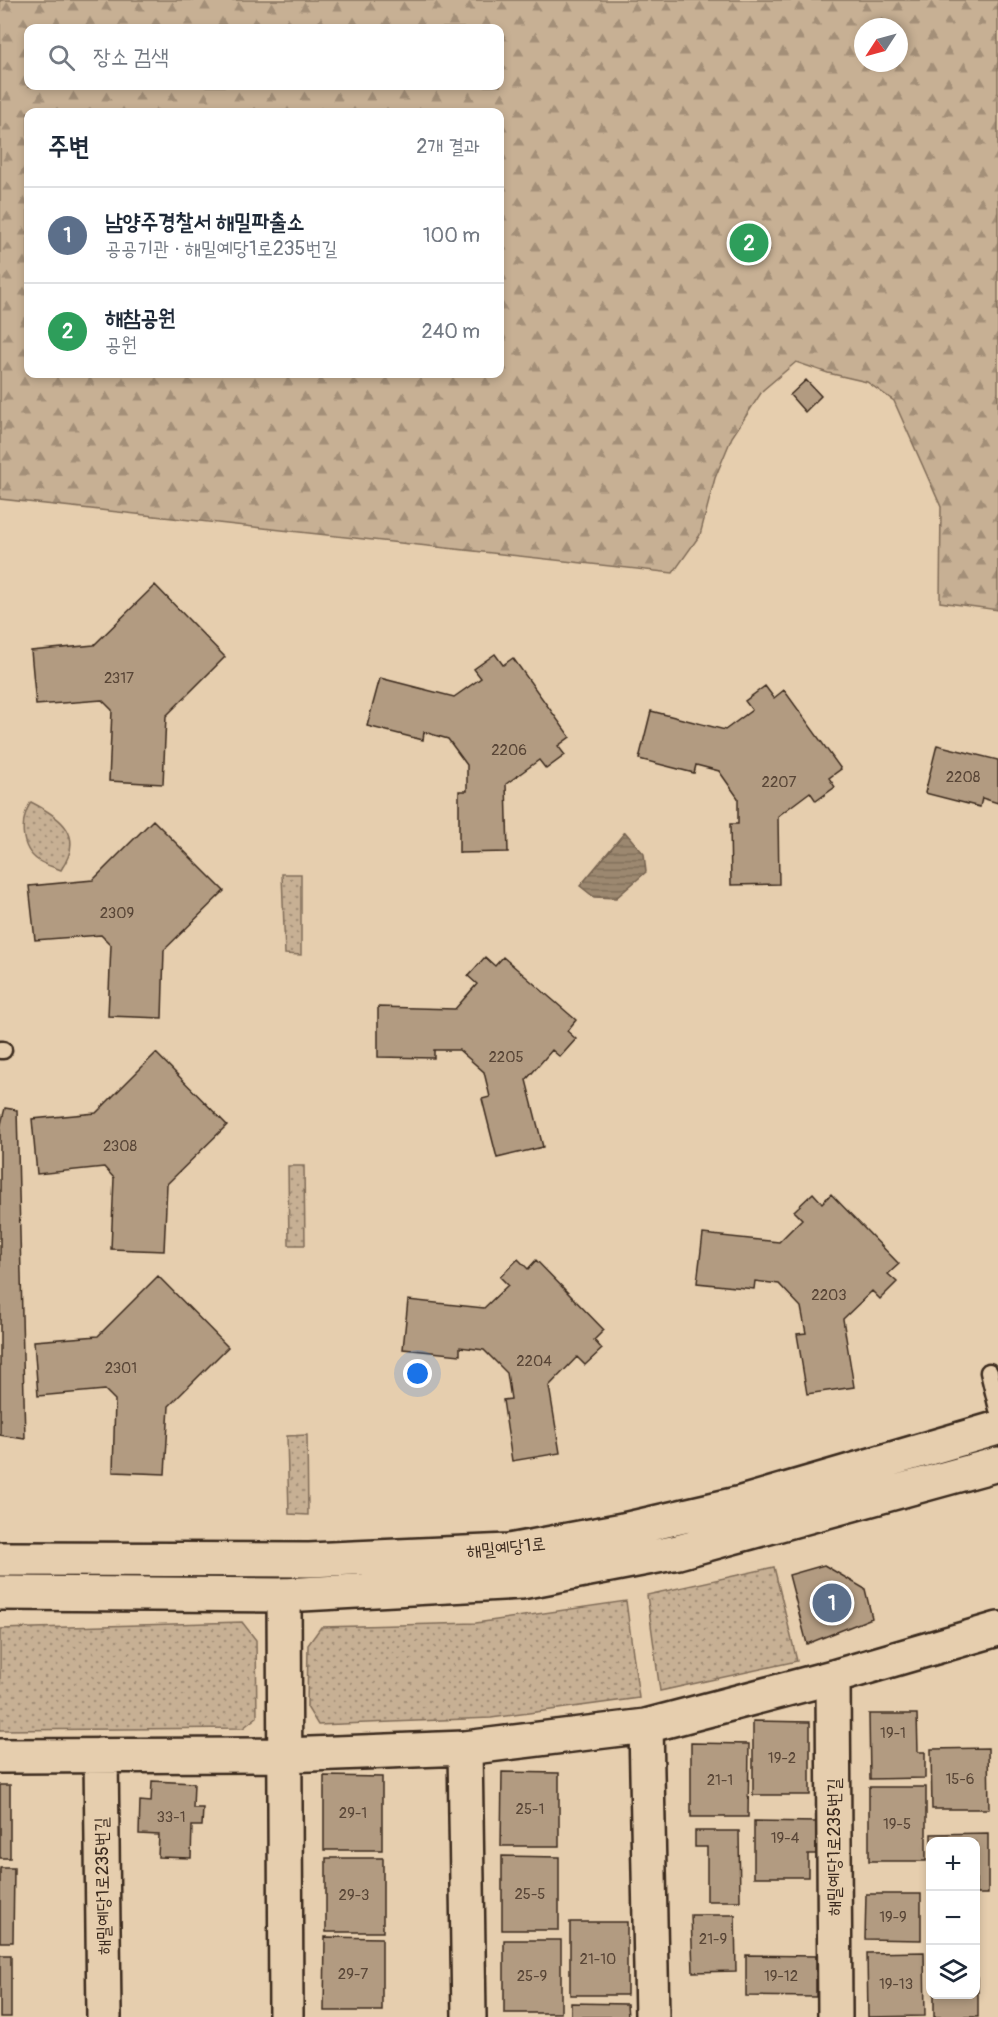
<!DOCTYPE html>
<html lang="ko">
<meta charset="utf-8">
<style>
:root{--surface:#fff;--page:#f6f6f7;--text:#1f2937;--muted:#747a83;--line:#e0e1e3;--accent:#3b2a1e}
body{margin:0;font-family:Pangolin,"Poor Story",sans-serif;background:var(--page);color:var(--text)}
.controls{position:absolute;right:18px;bottom:18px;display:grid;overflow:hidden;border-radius:12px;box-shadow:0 3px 9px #0003}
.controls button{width:54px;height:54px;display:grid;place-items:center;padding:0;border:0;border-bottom:2px solid var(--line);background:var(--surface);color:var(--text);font:30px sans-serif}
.compass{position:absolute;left:854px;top:18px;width:54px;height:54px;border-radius:50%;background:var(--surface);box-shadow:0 3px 9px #0003;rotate:234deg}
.you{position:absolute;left:418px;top:1374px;width:21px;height:21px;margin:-15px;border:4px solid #fff;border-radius:50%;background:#1a73e8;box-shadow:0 0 0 9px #1a73e833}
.badge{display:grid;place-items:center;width:39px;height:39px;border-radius:50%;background:var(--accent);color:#fff;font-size:20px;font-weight:700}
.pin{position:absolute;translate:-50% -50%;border:3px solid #fff;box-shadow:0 2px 6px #0006}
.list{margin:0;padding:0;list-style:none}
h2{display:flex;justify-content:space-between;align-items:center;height:78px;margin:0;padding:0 24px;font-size:26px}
h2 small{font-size:20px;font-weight:400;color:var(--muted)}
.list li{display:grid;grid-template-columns:39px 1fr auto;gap:18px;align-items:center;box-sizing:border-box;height:96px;padding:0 24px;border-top:2px solid var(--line)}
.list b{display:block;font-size:22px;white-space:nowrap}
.list p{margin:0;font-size:20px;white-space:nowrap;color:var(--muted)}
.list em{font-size:20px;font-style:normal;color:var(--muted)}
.icon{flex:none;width:33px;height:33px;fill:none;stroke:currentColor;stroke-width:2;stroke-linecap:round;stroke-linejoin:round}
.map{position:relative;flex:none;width:998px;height:2017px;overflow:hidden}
.search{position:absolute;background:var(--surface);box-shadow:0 3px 9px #0003;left:24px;top:24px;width:480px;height:66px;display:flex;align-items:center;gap:15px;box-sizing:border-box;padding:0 21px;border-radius:12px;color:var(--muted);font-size:22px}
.panel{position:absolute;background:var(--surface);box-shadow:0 3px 9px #0003;left:24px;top:108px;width:480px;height:270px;border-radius:12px}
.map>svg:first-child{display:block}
</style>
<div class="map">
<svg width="998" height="2017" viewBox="0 0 998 2017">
<defs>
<pattern id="grass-dots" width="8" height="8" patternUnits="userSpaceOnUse" patternTransform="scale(1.5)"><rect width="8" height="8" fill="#c7b094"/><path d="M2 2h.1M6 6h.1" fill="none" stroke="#a38f78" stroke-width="1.8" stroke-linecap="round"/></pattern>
<pattern id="forest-firs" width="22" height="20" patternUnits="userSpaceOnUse" patternTransform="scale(1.5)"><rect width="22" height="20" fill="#c7b094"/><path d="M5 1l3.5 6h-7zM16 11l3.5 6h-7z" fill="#a38f78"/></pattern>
<pattern id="water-rules" width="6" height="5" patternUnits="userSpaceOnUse" patternTransform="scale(1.5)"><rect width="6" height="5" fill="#9c8870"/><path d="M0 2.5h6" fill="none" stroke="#806f5b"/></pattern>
</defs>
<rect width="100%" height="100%" fill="#e6ceae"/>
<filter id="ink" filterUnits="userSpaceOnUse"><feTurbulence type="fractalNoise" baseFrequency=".0167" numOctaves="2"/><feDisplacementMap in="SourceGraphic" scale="12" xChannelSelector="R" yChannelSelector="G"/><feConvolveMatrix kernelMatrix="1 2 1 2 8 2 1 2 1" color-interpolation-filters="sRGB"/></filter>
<g filter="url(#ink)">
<path fill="url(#grass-dots)" stroke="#816d59" stroke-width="1.5" d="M31 802C62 818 85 835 61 870 54 867 45 865 39 861 19 848 20 819 31 802Z
M282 874H301V955L285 954Z
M288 1166H304L305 1245H289Z
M307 1435 308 1515 289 1514 287 1436Z
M774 1567 797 1661 660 1691 647 1595Z
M626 1601 639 1698 491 1718 318 1725 307 1707 308 1645 321 1627 476 1623Z
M242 1622 256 1640 257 1717 243 1728 0 1730V1629Z"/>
<path fill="url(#forest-firs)" stroke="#816d59" stroke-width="1.5" fill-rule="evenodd" d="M0 0H998V610L940 602 941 507 894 401 867 382 828 373 796 362 763 390 732 437 715 478 700 535 673 573 0 499ZM863 27H899V63H863ZM28 28H500V86H28ZM28 112H500V374H28Z"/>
<path fill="url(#water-rules)" stroke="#75624f" stroke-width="1.5" d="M625 832 644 854 646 872 616 898 594 897 580 886Z"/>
<path fill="#b29b81" stroke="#3b2a1e" stroke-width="1.5" d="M806 380 821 396 805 412 790 395Z
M155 585 225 657 166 716 163 784 109 781 112 710 102 700 36 705 31 651 94 645Z
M495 654 503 665 513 658 570 737 558 746 565 755 546 769 539 760 506 784 508 852 459 853V791H467V765L448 739 424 732 423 740 367 726 380 678 454 697 481 678 474 669Z
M765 686 774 698 784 690 841 769 829 778 835 787 816 801 810 792 778 816 779 884 731 885 730 824H738V798L719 771 696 765 694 773 639 759 651 711 725 730 752 710 745 701Z
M937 745 998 760V803L982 798 980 807 925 793Z
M153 820 224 891 164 950 162 1018 108 1016 111 945 101 935 35 940 29 886 93 880Z
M485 957 495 966 503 957 576 1020 567 1031 576 1039 560 1057 552 1050 526 1080 543 1147 497 1158 482 1099 490 1097 484 1072 459 1050H434V1058L378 1057V1007L455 1009 477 984 468 976Z
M156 1053 227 1125 167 1184 164 1251 111 1249 114 1178 104 1167 37 1174 32 1119 96 1113Z
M5 1108 17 1110 25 1439 0 1435V1128Z
M813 1193 822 1203 831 1194 899 1264 888 1274 897 1282 880 1299 872 1291 843 1319 854 1387 807 1394 797 1334 806 1333 801 1307 779 1284 755 1281 754 1289 697 1283 703 1234 779 1242 802 1219 794 1211Z
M518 1259 528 1269 536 1260 604 1330 594 1340 602 1349 585 1365 577 1357 549 1386 560 1453 512 1461 503 1400 511 1399 507 1373 484 1350 460 1347V1355L403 1349 408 1300 484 1308 508 1285 500 1277Z
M158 1276 228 1347 169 1406 165 1474 113 1472 115 1400 105 1390 38 1396 34 1341 98 1336Z
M824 1565 865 1589 872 1618 807 1644 789 1575Z
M869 1714H917L918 1752H925V1778L870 1779Z
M753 1721 810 1722V1795H753Z
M691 1743 749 1744 748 1817H691Z
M988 1748 989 1809H932L931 1749Z
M502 1772 559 1773V1846H501Z
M324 1776 382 1777V1850H324Z
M152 1781 194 1783 193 1808H203L202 1826H192L191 1858 158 1857 159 1835 139 1834 140 1801 151 1802Z
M0 1785H10V1858H0Z
M869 1787H926V1861H869Z
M754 1821 816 1822V1854H808V1877H754Z
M695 1831H739L740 1901H707V1847H695Z
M988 1833V1894H976V1842H931V1834Z
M502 1856 559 1857V1930H502Z
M326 1858H383V1932H326Z
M0 1868H14L13 1942H0Z
M866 1894H921V1940L865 1939Z
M691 1915H735L736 1971 693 1972Z
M570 1922H627V1995H570Z
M325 1937 382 1938V2011H324Z
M504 1940H561V2013H504Z
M924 1952 925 2016 868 2017 867 1953Z
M0 1955H11V2017H0Z
M746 1955 816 1956V1997L746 1996Z
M976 1978H978V2017H934V1994H976Z
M571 2003 627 2004 628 2017H571Z"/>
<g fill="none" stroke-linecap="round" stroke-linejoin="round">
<g stroke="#3b2a1e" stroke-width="21">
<path id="service" d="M0 1050H3
M989 1372 998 1409"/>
</g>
<g stroke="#3b2a1e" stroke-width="38">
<path id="minor" d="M284 1595 286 2017
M833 1677 835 2017
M646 1726 652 2017
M465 1748 469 2017
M101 1755 104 2017
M0 1756 285 1755 465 1748 646 1726 833 1677 998 1629"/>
</g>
<g stroke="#3b2a1e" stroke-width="38">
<path id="tertiary" d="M0 1559 309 1560 509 1551 623 1530 741 1503 998 1428
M0 1593 284 1595 521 1582 678 1552 998 1464"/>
</g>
<use href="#service" stroke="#e6ceae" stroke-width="16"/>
<use href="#minor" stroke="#e6ceae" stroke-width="33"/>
<use href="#tertiary" stroke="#e6ceae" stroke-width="33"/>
</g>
</g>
<g text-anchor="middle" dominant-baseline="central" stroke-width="4.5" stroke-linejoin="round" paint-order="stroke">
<g font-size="15" fill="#594637">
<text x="119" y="678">2317</text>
<text x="509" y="750">2206</text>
<text x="963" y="777">2208</text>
<text x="779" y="782">2207</text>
<text x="117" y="913">2309</text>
<text x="506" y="1057">2205</text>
<text x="120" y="1146">2308</text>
<text x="829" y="1295">2203</text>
<text x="534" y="1361">2204</text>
<text x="121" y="1368">2301</text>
<text x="893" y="1733">19-1</text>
<text x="782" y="1758">19-2</text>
<text x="960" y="1779">15-6</text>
<text x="720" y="1780">21-1</text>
<text x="530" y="1809">25-1</text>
<text x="353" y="1813">29-1</text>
<text x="171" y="1817">33-1</text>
<text x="897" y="1824">19-5</text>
<text x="785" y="1838">19-4</text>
<text x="530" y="1894">25-5</text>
<text x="354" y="1895">29-3</text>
<text x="893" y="1917">19-9</text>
<text x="713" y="1939">21-9</text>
<text x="598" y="1959">21-10</text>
<text x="353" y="1974">29-7</text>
<text x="532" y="1976">25-9</text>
<text x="781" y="1976">19-12</text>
<text x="896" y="1984">19-13</text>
</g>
<g font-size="18" fill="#3b2a1e" stroke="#e6ceae">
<text transform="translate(506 1548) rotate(-6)">해밀예당1로</text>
<text transform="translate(834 1847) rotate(-90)">해밀예당1로235번길</text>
<text transform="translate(103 1886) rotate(-91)">해밀예당1로235번길</text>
</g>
</g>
</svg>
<div class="controls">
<button>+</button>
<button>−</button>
<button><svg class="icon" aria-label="layers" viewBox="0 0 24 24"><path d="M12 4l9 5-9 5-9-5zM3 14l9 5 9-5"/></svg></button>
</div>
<svg class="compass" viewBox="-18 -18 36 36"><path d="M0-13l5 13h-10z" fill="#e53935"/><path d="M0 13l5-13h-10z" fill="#747a83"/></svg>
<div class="you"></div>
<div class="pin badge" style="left:832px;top:1603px;background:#5c6f8a">1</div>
<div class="pin badge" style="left:749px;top:243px;background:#2e9e5b">2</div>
<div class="search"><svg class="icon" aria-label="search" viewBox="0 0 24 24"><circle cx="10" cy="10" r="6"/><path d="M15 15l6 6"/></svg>장소 검색</div>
<section class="panel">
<h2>주변<small>2개 결과</small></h2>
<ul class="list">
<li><span class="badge" style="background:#5c6f8a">1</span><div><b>남양주경찰서 해밀파출소</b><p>공공기관 · 해밀예당1로235번길</p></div><em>100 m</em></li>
<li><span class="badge" style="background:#2e9e5b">2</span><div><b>해참공원</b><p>공원</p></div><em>240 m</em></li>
</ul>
</section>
</div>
